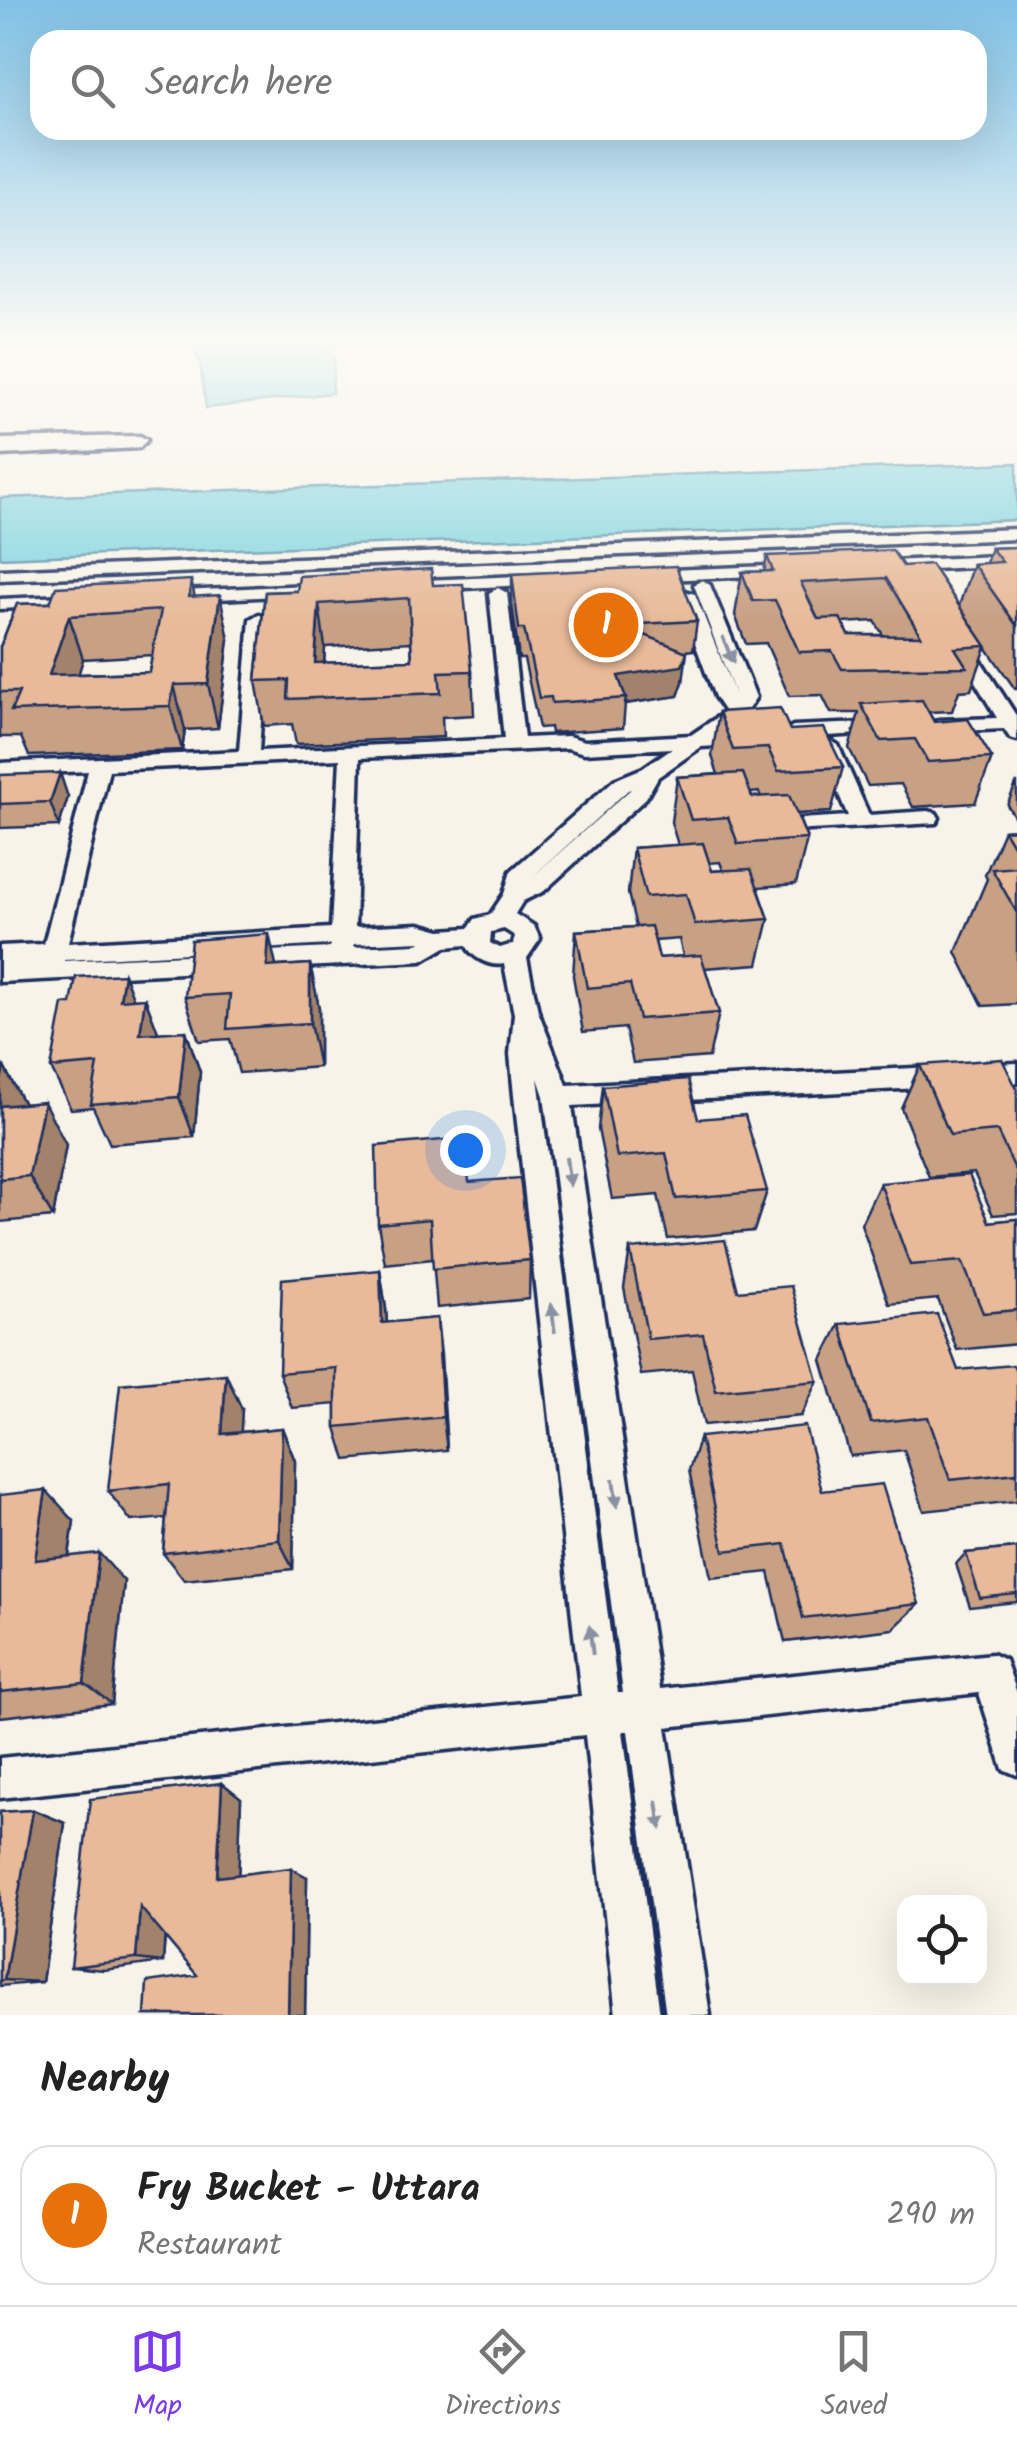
<!DOCTYPE html>
<style>
:root{--surface:#fff;--page:#f6f6f6;--text:#222;--muted:#767676;--line:#e0e0e0;--accent:#7c3aed}
body{margin:0;font-family:Kalam,sans-serif;background:var(--page);color:var(--text)}
.controls{position:absolute;right:30px;bottom:30px;display:grid;overflow:hidden;border-radius:20px;box-shadow:0 10px 40px #0002}
.controls button{width:90px;height:90px;display:grid;place-items:center;padding:0;border:0;border-bottom:2px solid var(--line);background:var(--surface);color:var(--text);font:50px sans-serif}
.you{position:absolute;left:465px;top:1150px;width:35px;height:35px;margin:-25px;border:8px solid #fff;border-radius:50%;background:#1a73e8;box-shadow:0 0 0 15px #1a73e833}
.badge{display:grid;place-items:center;width:65px;height:65px;border-radius:50%;background:var(--accent);color:#fff;font-size:32px;font-weight:700}
.pin{position:absolute;translate:-50% -50%;border:5px solid #fff;box-shadow:0 2px 10px #0006}
.list{margin:0;padding:0;list-style:none}
h2{display:flex;justify-content:space-between;align-items:center;height:130px;margin:0;padding:0 40px;font-size:42px}
h2 small{font-size:32px;font-weight:400;color:var(--muted)}
.list li{display:grid;grid-template-columns:65px 1fr auto;gap:30px;align-items:center;box-sizing:border-box;height:140px;margin:0 20px 20px;padding:0 20px;border:2px solid var(--line);border-radius:30px}
.list b{display:block;font-size:38px;white-space:nowrap}
.list p{margin:0;font-size:32px;white-space:nowrap;color:var(--muted)}
.list em{font-size:32px;font-style:normal;color:var(--muted)}
.icon{flex:none;width:55px;height:55px;fill:none;stroke:currentColor;stroke-width:2;stroke-linecap:round;stroke-linejoin:round}
.map{position:relative;flex:none;width:1017px;height:2015px;overflow:hidden}
.search{position:absolute;background:var(--surface);box-shadow:0 10px 40px #0002;left:30px;right:30px;top:30px;height:110px;display:flex;align-items:center;gap:25px;box-sizing:border-box;padding:0 35px;border-radius:30px;color:var(--muted);font-size:38px}
.sheet{height:290px;background:var(--surface)}
nav{display:flex;justify-content:space-around;align-items:center;box-sizing:border-box;height:140px;border-top:2px solid var(--line);background:var(--surface);font-size:28px;color:var(--muted)}
nav a{display:grid;justify-items:center;gap:5px}
nav .on{color:var(--accent)}
.map>svg:first-child{display:block}
</style>
<div class="map">
<svg width="1017" height="2015" viewBox="0 0 1017 2015">
<rect width="100%" height="100%" fill="#f7f3e8"/>
<filter id="ink" filterUnits="userSpaceOnUse"><feTurbulence type="fractalNoise" baseFrequency=".01" numOctaves="2"/><feDisplacementMap in="SourceGraphic" scale="20" xChannelSelector="R" yChannelSelector="G"/><feConvolveMatrix kernelMatrix="1 2 1 2 8 2 1 2 1" color-interpolation-filters="sRGB"/></filter>
<g filter="url(#ink)">
<path fill="#85d5e0" stroke="#5b93ac" stroke-width="2.5" d="M191 339H345L325 352 334 358 332 393 206 408 200 363Z
M1017 463V520L0 558V498Z"/>
<g fill="none" stroke-linecap="round" stroke-linejoin="round">
<g stroke="#1b2f5e" stroke-width="7">
<path id="minor" d="M140 436 147 440 139 448 0 455V439Z
M1017 529V539L0 580V570Z
M1017 555V565L869 572 861 567 869 562Z
M794 565 802 570 800 574 644 581 636 576 644 571Z
M544 575 552 580 550 584 400 591 391 586 400 581Z
M702 580 710 585 756 697 743 717 719 734 749 732 759 738 749 744 701 747 658 777 646 798 544 891 523 901 515 914 534 926 540 939 527 958 538 1011 567 1085 1017 1063V1083L572 1106 660 1689 992 1654 1005 1660 1017 1693V1775L1003 1769 979 1693 666 1727 710 2015H666L628 1731H623L660 2015H616L585 1735 0 1798V1758L581 1697 514 1096 510 1054 514 1014 504 964C490 967 472 958 466 945L446 947 422 961 0 982V964L39 962 0 964V946L44 944 88 771 0 775V763L239 751 250 619 259 614 268 619 259 751 504 739 489 593 498 588 507 593 524 738 568 736 585 741 691 735 725 712 715 697 677 594 680 590 695 594 736 697 694 585ZM567 748 584 753 672 748 643 768 614 780 511 871 504 894 490 915 475 919 469 928 441 930 419 924 355 927 360 758ZM340 759 331 928 68 943 109 770ZM631 789 530 879 628 790ZM504 929 515 936 513 944 500 948 490 943 491 932ZM421 941 417 944 354 947V944ZM330 945V948L64 961V960ZM538 1078 544 1096 623 1693H618Z
M330 584 336 585V593L160 602 151 597 160 592Z
M85 595 91 596V604L0 609V599Z
M962 640 968 641 1017 717V740L1010 738 1004 729 938 732 928 726 938 720 997 718 953 645Z
M888 722 898 728 895 732 793 738 783 732 793 726Z
M828 739 838 745 869 815 928 811 936 813 939 818 936 823 792 831 789 826 800 819 848 816 818 745Z"/>
</g>
<use href="#minor" fill="#f7f3e8" fill-rule="evenodd"/>
</g>
<path fill="#c8a084" stroke="#1b2f5e" stroke-width="2.5" fill-rule="evenodd" d="M1017 547V689H1015L986 647 971 690 959 691 952 711 929 712 934 722 992 758 975 803 913 807 901 784 868 786 849 748 859 713H831L822 695 789 696 766 643 746 644 735 615 742 572H764L767 556 903 566 959 606 973 564 986 563 991 548ZM875 621 883 635H849L843 623Z
M512 574 697 621 693 650 684 651 683 682 678 696 625 704 623 728 551 733 550 727 539 728 524 659H519L512 603Z
M433 585 472 671 474 715 442 717 443 737 296 744 292 724 264 726 256 681 265 592ZM411 642 412 660 324 663 325 647Z
M195 597 229 639 218 728 185 730 182 750 29 756 21 737H0V647L17 604ZM152 655 149 672 78 674 83 659Z
M719 712 790 730 843 767 831 812 797 814 807 839 796 884 758 887 769 919 758 964 705 968 719 1013 709 1057 633 1063 625 1028 583 1032 573 976 576 931 636 927 628 893 633 848 678 845 671 822 677 777 718 774 712 756ZM759 792 761 797H752L750 793ZM720 862 723 870 712 871 709 863ZM679 939 683 956 659 958 655 941Z
M1017 782V821L1007 805Z
M68 797 59 826 0 828V804Z
M1017 829V1004L983 1006 956 952 987 879 985 875 1004 830Z
M310 964 319 1008V1067L239 1073 230 1039 199 1041 185 997 276 966Z
M145 998 158 1033 186 1031 200 1072 194 1137 110 1144 93 1107 71 1109 51 1068 134 999Z
M920 1065 1017 1089V1213L993 1215 974 1173 929 1177 901 1108Z
M0 1067H4L24 1104 66 1145 53 1217 0 1222Z
M603 1086 698 1119 767 1191 754 1231 668 1239 658 1195 612 1199 598 1129Z
M469 1182 530 1260 529 1299 437 1308 433 1259 385 1264 378 1224Z
M880 1183 989 1222 1017 1219V1344L957 1350 938 1299 889 1304 861 1224Z
M630 1249 738 1291 818 1381 801 1416 704 1425 692 1370 641 1375 624 1288Z
M380 1270 386 1309 387 1323 437 1318 447 1450 346 1460 336 1427V1404L292 1408 279 1373Z
M840 1324 958 1370 1017 1374V1501L924 1511 904 1450 850 1456 822 1360Z
M242 1409 240 1432 282 1428 295 1461 293 1569 184 1580 163 1553 166 1518 131 1521 108 1491Z
M700 1437 822 1491 919 1604 893 1629 785 1642 769 1572 711 1578 689 1470Z
M0 1495 74 1521 69 1556 124 1581 112 1704 0 1717Z
M1017 1548V1602L970 1607 956 1564 966 1553Z
M222 1783 241 1798 238 1875 307 1877 305 2015H145L197 1975 165 1937 163 1962 104 1970 71 1967Z
M33 1810 65 1823 42 1982 0 1986V1812Z"/>
<path fill="#a2826b" stroke="#1b2f5e" stroke-width="2.5" d="M191 580 201 624 189 597Z
M220 595 229 639 218 728 208 684Z
M319 604 325 647 322 698 315 663Z
M69 616 83 659 68 709 49 675Z
M687 652 683 682 678 696 625 704 626 698 618 676Z
M174 685 185 730 182 750 170 706Z
M60 773 68 797 59 826 50 802Z
M269 934 279 979 267 967Z
M310 964 319 1008V1067L310 1023Z
M124 974 140 1016 120 1000Z
M145 998 161 1040 140 1034Z
M186 1031 200 1072 194 1137 179 1097Z
M4 1067 27 1110 0 1116V1084Z
M44 1102 66 1145 53 1217 29 1176Z
M380 1270 386 1309 389 1360 382 1323Z
M437 1318 441 1355 447 1450 443 1417Z
M226 1374 242 1409 239 1467 222 1434Z
M282 1428 295 1461 293 1569 279 1540Z
M46 1490 74 1521 64 1587 35 1560Z
M99 1553 124 1581 112 1704 84 1683Z
M222 1783 241 1798 238 1886 217 1877Z
M33 1810 65 1823 42 1982 4 1980Z
M291 1868 307 1877 305 2015H288Z
M140 1907 166 1914 163 1962 136 1959Z"/>
<path fill="#e8ba99" stroke="#1b2f5e" stroke-width="2.5" fill-rule="evenodd" d="M1017 547V626L973 564 1002 562 991 548Z
M892 550 903 566 931 564 986 646 955 648 967 667 842 669 832 651 799 652 775 600 753 601 742 572 773 571 767 556ZM886 578 921 636 849 635 840 618 818 619 801 583Z
M676 566 697 621 620 625 687 652 682 666 618 676 626 698 552 703 551 697 539 698 524 629H519L512 574Z
M431 569 433 585 463 584 472 671 439 672 441 693 288 699 289 680 256 681 265 592 297 591 299 576ZM409 598 412 660 315 663 319 604Z
M191 580 189 597 220 595 208 684 174 685 170 706 11 711 19 692H0V647L17 604 50 603 56 587ZM161 610 149 672 49 675 69 616Z
M922 700 934 722 968 719 992 758 928 762 915 739 881 741 861 704Z
M780 708 790 730 824 728 843 767 778 771 768 748 733 750 719 712Z
M60 773 50 802 0 804V775Z
M743 773 752 797 789 795 807 839 738 844 728 817 691 820 677 777Z
M1017 829V852L1004 830Z
M703 843 712 871 751 869 769 919 695 925 686 894 646 897 633 848Z
M1017 867V913L992 869Z
M651 926 659 958 701 955 719 1013 639 1019 630 984 587 988 576 931Z
M269 934 267 967 310 964V1023L227 1029 230 994 185 997 191 940Z
M124 974 120 1000 145 998 140 1034 186 1031 179 1097 91 1104 98 1064 51 1068 63 1004H71L76 977Z
M1002 1059 1017 1089V1173L997 1131 950 1135 920 1065Z
M0 1067H4L0 1084Z
M688 1079 698 1119 745 1115 767 1191 676 1199 666 1153 617 1157 603 1086Z
M44 1102 29 1176 0 1179V1106Z
M465 1138 469 1182 520 1178 530 1260 433 1269 430 1219 378 1224 376 1146Z
M969 1175 989 1222 1017 1219V1310L983 1313 962 1261 910 1265 880 1183Z
M725 1240 738 1291 791 1286 818 1381 716 1391 703 1334 648 1339 630 1249Z
M380 1270 382 1323 437 1318 443 1417 336 1427V1368L279 1373 282 1279Z
M937 1314 958 1370 1013 1365 1017 1374V1473L950 1480 928 1417 871 1423 840 1324Z
M226 1374 222 1434 282 1428 279 1540 163 1553 169 1484 108 1491 120 1384Z
M805 1426 822 1491 882 1484 919 1604 803 1618 785 1544 724 1551 700 1437Z
M46 1490 35 1560 99 1553 84 1683 0 1692V1495Z
M1017 1548V1594L980 1598 966 1553Z
M222 1783 217 1877 291 1868 288 2015H145L147 1982 197 1975 140 1907 136 1959 71 1967 90 1799Z
M33 1810 4 1980 0 1981V1812Z"/>
<defs><path id="oneway-solid" d="M-6-.8H1V-3.2L6.5 0L1 3.2V.8H-6Z" transform="scale(2.5)"/></defs>
<g fill="#8991a3">
<use href="#oneway-solid" transform="translate(728 650) rotate(68)"/>
<use href="#oneway-solid" transform="translate(568 1172) rotate(82)"/>
<use href="#oneway-solid" transform="translate(553 1318) rotate(-97)"/>
<use href="#oneway-solid" transform="translate(615 1493) rotate(82)"/>
<use href="#oneway-solid" transform="translate(591 1640) rotate(-97)"/>
<use href="#oneway-solid" transform="translate(659 1815) rotate(82)"/>
</g>
</g>
<linearGradient id="sky" x2="0" y2="1"><stop stop-color="#80c1e5"/><stop offset="0.55" stop-color="#fbfaf5"/><stop offset="1" stop-color="#fbfaf5" stop-opacity="0"/></linearGradient>
<rect width="1017" height="621" fill="url(#sky)"/>
</svg>
<div class="controls">
<button><svg class="icon" aria-label="locate" viewBox="0 0 24 24"><circle cx="12" cy="12" r="6"/><path d="M12 2v4M12 18v4M2 12h4M18 12h4"/></svg></button>
</div>
<div class="you"></div>
<div class="pin badge" style="left:606px;top:625px;background:#e8710a">1</div>
<div class="search"><svg class="icon" aria-label="search" viewBox="0 0 24 24"><circle cx="10" cy="10" r="6"/><path d="M15 15l6 6"/></svg>Search here</div>
</div>
<section class="sheet">
<h2>Nearby<small></small></h2>
<ul class="list">
<li><span class="badge" style="background:#e8710a">1</span><div><b>Fry Bucket - Uttara</b><p>Restaurant</p></div><em>290 m</em></li>
</ul>
</section>
<nav>
<a class="on"><svg class="icon" aria-label="map" viewBox="0 0 24 24"><path d="M3 6l6-2 6 2 6-2v14l-6 2-6-2-6 2zM9 4v14M15 6v14"/></svg>Map</a>
<a><svg class="icon" aria-label="directions" viewBox="0 0 24 24"><path d="M12 3l9 9-9 9-9-9zM9 14v-3h6M13 9l2 2-2 2"/></svg>Directions</a>
<a><svg class="icon" aria-label="saved" viewBox="0 0 24 24"><path d="M7 4h10v16l-5-4-5 4z"/></svg>Saved</a>
</nav>
